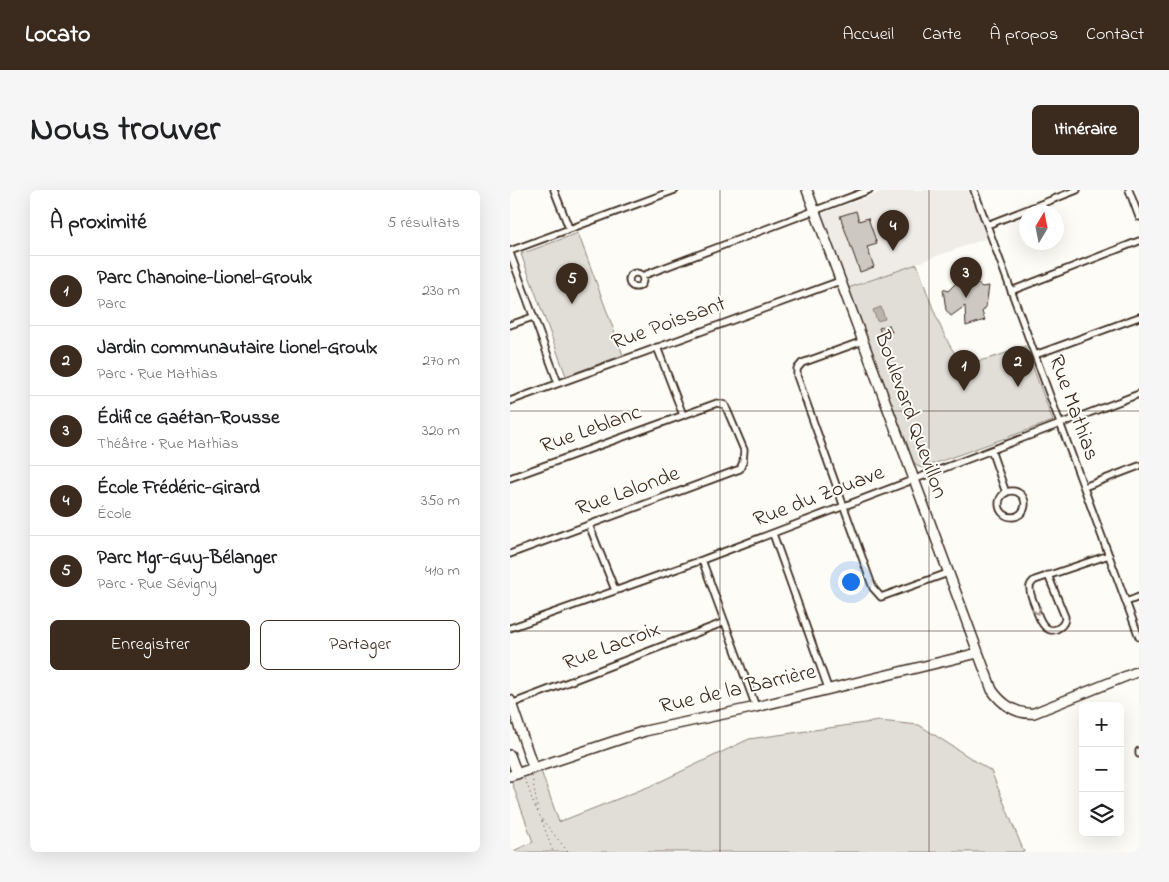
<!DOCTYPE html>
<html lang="fr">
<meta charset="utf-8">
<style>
:root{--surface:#fff;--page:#f6f6f6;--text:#202124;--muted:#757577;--line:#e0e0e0;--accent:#3b2a1e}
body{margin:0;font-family:"Indie Flower",sans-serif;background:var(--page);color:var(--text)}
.controls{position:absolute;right:15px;bottom:15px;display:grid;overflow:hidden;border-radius:8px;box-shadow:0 5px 20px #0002}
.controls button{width:45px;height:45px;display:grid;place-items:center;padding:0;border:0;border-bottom:1px solid var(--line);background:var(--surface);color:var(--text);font:25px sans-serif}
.compass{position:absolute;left:509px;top:15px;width:45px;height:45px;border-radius:50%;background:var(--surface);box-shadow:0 5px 20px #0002;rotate:10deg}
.you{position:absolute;left:340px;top:391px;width:18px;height:18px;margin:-12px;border:4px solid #fff;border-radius:50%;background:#1a73e8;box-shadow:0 0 0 8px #1a73e833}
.badge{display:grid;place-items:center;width:32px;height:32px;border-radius:50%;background:var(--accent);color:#fff;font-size:16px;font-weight:700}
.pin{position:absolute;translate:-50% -41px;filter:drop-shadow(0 1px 2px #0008)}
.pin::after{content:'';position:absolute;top:26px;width:18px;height:15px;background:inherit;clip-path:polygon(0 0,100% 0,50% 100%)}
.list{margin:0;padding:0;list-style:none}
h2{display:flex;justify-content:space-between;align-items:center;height:65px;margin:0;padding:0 20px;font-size:21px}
h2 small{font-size:16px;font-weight:400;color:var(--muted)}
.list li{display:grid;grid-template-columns:32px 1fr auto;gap:15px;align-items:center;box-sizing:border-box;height:70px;padding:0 20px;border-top:1px solid var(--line)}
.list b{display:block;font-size:19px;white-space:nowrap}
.list p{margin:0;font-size:16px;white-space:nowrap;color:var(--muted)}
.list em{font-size:16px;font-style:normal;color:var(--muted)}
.actions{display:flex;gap:10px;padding:15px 20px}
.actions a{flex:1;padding:11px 0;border:1px solid var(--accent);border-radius:8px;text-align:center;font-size:18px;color:var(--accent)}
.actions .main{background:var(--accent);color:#fff}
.icon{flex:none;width:28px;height:28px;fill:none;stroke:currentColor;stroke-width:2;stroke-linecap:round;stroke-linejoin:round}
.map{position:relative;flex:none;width:629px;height:662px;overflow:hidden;border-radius:8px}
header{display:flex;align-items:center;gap:30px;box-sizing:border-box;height:70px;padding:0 25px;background:var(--accent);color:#fff}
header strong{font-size:24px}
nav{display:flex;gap:28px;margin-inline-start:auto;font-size:18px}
.intro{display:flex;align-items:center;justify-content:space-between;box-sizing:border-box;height:120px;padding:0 30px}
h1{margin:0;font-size:35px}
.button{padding:12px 22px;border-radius:8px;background:var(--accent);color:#fff;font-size:18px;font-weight:700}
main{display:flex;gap:30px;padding:0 30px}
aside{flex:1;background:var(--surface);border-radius:8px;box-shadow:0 5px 20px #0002}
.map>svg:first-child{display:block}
</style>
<header>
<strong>Locato</strong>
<nav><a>Accueil</a><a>Carte</a><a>À propos</a><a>Contact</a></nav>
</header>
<div class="intro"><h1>Nous trouver</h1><a class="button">Itinéraire</a></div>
<main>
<aside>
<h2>À proximité<small>5 résultats</small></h2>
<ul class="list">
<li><span class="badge">1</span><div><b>Parc Chanoine-Lionel-Groulx</b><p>Parc</p></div><em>230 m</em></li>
<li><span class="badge">2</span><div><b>Jardin communautaire Lionel-Groulx</b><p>Parc · Rue Mathias</p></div><em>270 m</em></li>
<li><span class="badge">3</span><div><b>Édifice Gaétan-Rousse</b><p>Théâtre · Rue Mathias</p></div><em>320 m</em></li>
<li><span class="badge">4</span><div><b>École Frédéric-Girard</b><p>École</p></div><em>350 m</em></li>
<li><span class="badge">5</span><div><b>Parc Mgr-Guy-Bélanger</b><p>Parc · Rue Sévigny</p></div><em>410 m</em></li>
</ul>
<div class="actions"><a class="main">Enregistrer</a><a>Partager</a></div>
</aside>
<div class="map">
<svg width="629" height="662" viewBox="0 0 629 662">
<rect width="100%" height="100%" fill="#fdfcf7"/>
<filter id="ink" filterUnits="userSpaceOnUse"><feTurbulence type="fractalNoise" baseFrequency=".02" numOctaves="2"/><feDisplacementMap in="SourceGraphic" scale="10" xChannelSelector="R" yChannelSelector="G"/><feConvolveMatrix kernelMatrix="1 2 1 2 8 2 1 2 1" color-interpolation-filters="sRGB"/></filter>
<g filter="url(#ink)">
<path fill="#efece7" d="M377 0H459L477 48 338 98 311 24Z"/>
<path fill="#e1ded7" stroke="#8e847a" d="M68 43 113 165 56 186 11 64Z
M407 74C413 91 437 164 452 170 467 176 500 161 515 156L543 231 412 278 407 276 403 271 338 98Z
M369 531 409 535 481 581 514 662H1L23 652 1 590 30 578 49 632 143 595 239 549Z"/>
<path fill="#bbb4ad" stroke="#887d74" d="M371 117 375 129 367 131 363 120Z"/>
<path fill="#cdc8c2" stroke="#3b2a1e" d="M346 21 349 31 358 28 367 54 357 57 364 77 350 82 330 26Z
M451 88H460L472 97 479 96 476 117 472 122 475 130 456 136 455 116 441 126 436 120 433 99 438 101Z
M379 135 382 142 372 146 369 138Z"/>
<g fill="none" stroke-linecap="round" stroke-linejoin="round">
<g stroke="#3b2a1e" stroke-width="9">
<path id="street" d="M44 0 59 38
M464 0 629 447
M619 0 629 27
M477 35 567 0
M0 61 165 0
M0 63 48 193
M119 90a7 7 0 1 1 14 0a7 7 0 1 1-14 0Z
M132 86 359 0
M501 101 629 51
M0 135 23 127
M353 151 292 173 287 179V186L363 398 371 407 438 383
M147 157 173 225
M525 165 629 127
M0 211 330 91
M481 260 496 303
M0 288 207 213 215 215 234 260 233 272 230 279 0 364
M574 297 629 276
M489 314a13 13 0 1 1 26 0a13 13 0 1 1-26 0Z
M79 335 105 400
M263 344 318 498
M192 370 246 517
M538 385 555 427C555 431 554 434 550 437 535 448 528 426 525 416 523 410 519 403 520 396 521 393 522 392 525 390L599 365
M616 412 629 407
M0 438 192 370 629 204
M1 514 215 432
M629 561V564"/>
</g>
<g stroke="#3b2a1e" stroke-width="12">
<path id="secondary" d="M297 0 482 500C491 513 506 525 524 523L629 481
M0 510 23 577
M0 565 7 584
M0 586 135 541 246 517 468 463"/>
</g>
<path stroke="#3b2a1e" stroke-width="1" stroke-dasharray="1 4" stroke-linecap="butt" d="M22 586 28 621
M14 589 16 591 24 615 31 628 58 662
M32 631 43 662"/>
<use href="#street" stroke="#fdfcf7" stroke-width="5.5"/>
<use href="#secondary" stroke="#fdfcf7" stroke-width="9"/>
</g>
<defs><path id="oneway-chevron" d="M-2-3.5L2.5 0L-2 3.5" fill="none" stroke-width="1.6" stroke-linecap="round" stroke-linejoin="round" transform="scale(1.25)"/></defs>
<use stroke="#9c938a" href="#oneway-chevron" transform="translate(527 421) rotate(71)"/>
</g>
<path fill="none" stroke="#3b2a1e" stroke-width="1" stroke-opacity="0.55" d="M210 0V662M419 0V662M0 221H629M0 441H629"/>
<g text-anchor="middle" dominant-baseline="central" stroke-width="4" stroke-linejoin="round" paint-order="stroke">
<g font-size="22" fill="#3b2a1e" stroke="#fdfcf7">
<text transform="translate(159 134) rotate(-20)">Rue Poissant</text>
<text transform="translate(563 218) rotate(70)">Rue Mathias</text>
<text transform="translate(400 225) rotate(70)">Boulevard Quevillon</text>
<text transform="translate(81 240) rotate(-20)">Rue Leblanc</text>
<text transform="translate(118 302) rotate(-20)">Rue Lalonde</text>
<text transform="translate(309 307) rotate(-21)">Rue du Zouave</text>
<text transform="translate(102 457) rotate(-21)">Rue Lacroix</text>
<text transform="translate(228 500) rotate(-13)">Rue de la Barrière</text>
</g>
</g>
</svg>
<div class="controls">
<button>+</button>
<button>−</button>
<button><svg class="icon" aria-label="layers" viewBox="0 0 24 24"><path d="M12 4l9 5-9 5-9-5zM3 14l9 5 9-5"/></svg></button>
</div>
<svg class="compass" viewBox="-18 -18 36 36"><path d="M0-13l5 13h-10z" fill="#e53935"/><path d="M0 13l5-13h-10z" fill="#757577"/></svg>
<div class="you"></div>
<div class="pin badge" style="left:454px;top:201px">1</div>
<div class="pin badge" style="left:508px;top:197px">2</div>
<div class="pin badge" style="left:456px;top:108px">3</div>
<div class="pin badge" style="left:383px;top:61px">4</div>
<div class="pin badge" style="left:62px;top:114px">5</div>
</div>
</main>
